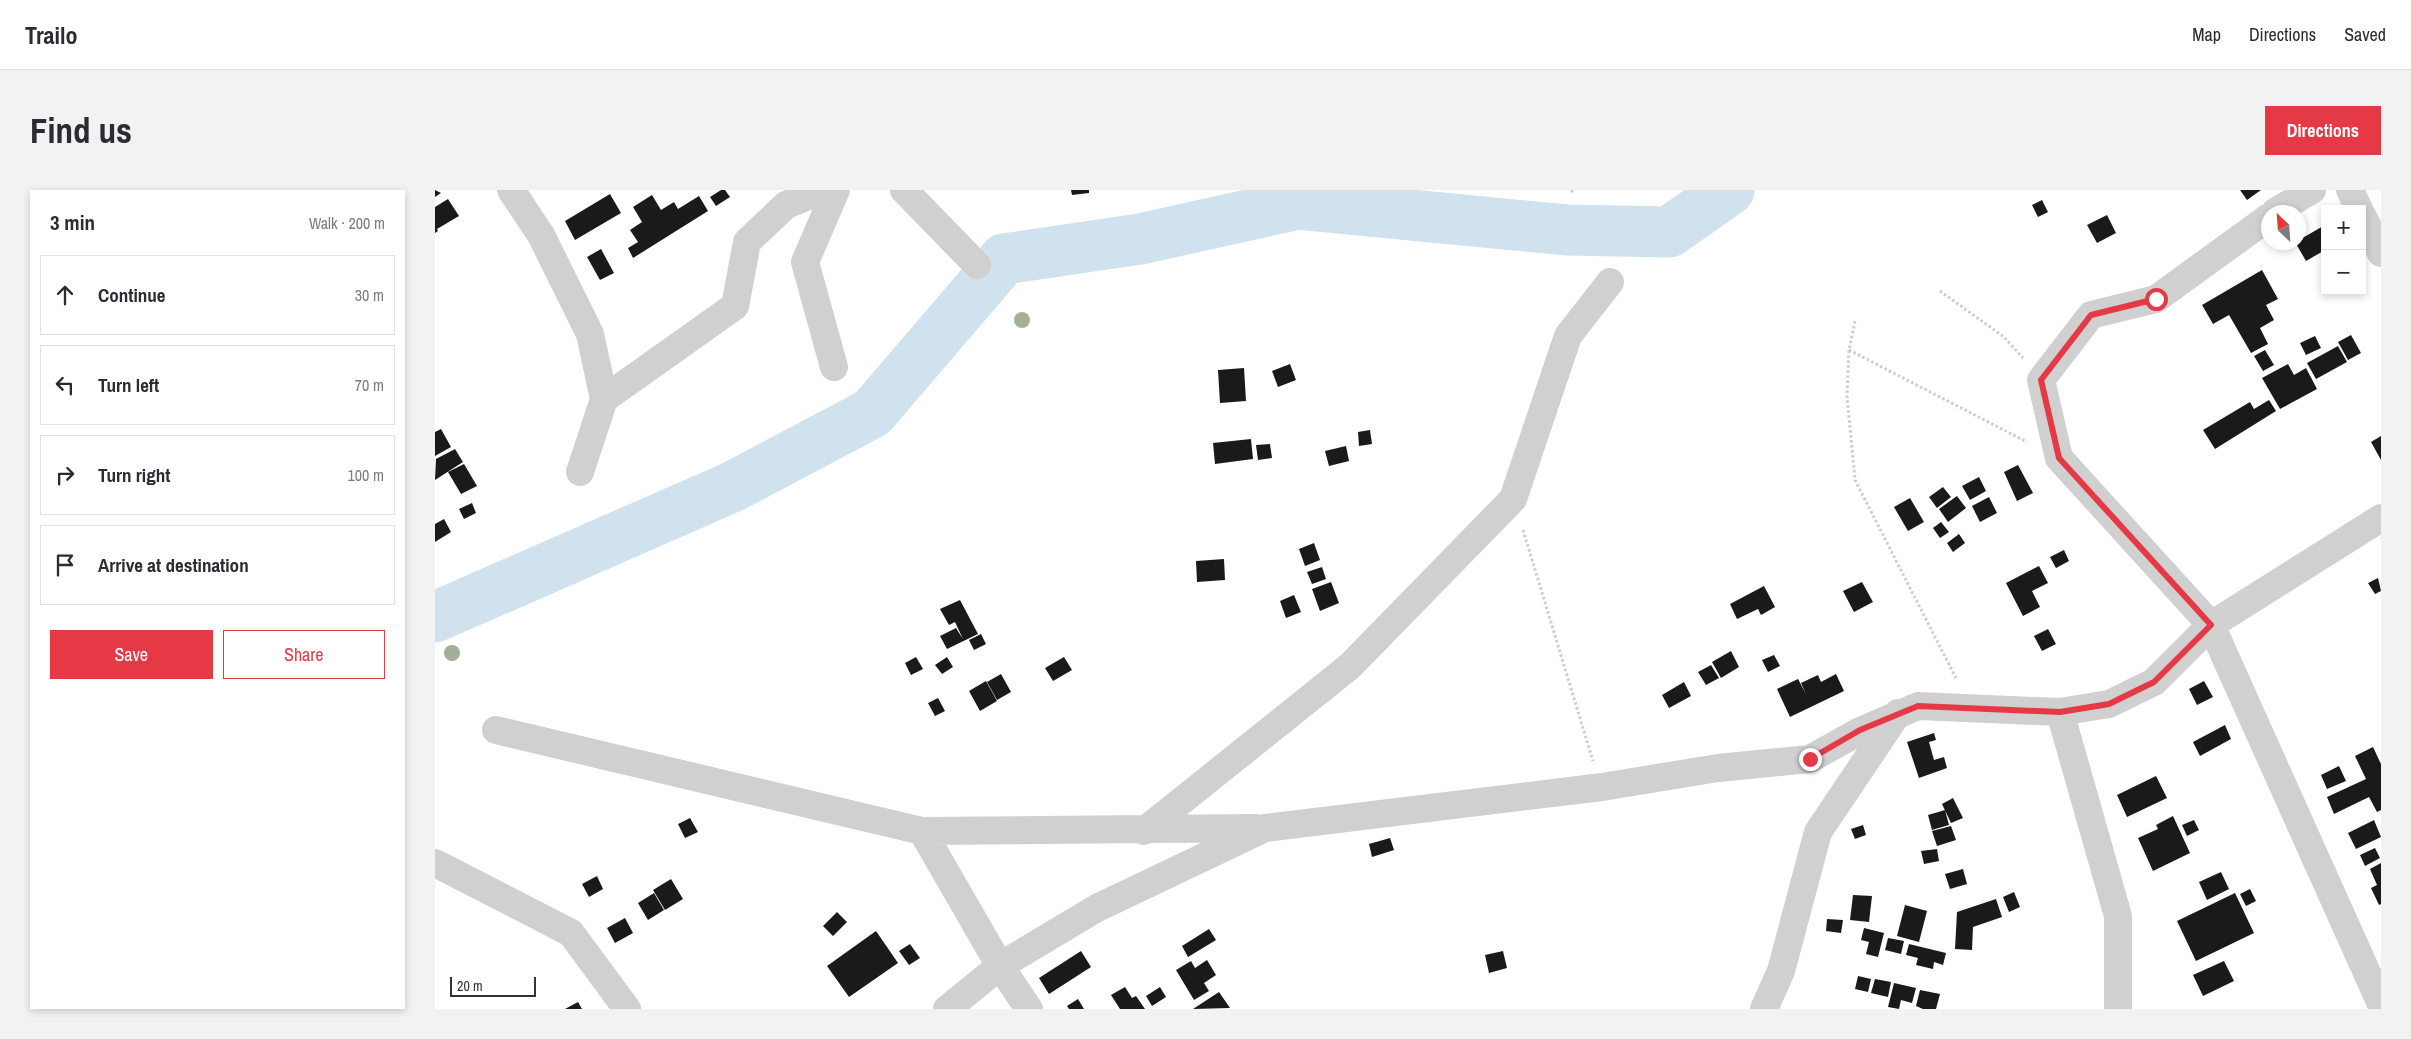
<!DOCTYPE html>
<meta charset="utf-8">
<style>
:root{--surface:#fff;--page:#f2f2f3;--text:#2b2b33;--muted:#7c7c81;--line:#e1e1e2;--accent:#e63946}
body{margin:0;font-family:"Archivo Narrow",sans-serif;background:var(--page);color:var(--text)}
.controls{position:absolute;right:15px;top:15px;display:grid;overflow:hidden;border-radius:0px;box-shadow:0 2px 8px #0003}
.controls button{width:45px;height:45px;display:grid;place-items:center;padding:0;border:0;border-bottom:1px solid var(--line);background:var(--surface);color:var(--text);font:25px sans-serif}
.compass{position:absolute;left:1826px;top:15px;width:45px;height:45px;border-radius:50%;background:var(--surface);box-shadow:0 2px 8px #0003;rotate:335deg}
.scale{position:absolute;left:15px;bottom:12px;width:86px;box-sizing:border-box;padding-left:5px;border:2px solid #333;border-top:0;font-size:14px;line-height:18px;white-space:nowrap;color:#333;-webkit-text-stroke:4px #fff;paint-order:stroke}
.stop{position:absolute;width:15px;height:15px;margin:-11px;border:4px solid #e63946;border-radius:50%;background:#fff}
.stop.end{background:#e63946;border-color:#fff;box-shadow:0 1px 5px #0008}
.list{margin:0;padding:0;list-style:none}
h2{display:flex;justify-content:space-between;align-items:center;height:65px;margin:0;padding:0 20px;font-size:21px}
h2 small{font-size:16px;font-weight:400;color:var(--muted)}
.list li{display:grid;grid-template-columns:32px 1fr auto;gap:15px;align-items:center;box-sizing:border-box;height:80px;margin:0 10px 10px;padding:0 10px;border:1px solid var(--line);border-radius:0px}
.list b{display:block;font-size:19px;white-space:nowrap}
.list em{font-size:16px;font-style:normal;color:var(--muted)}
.actions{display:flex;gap:10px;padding:15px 20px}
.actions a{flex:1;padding:11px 0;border:1px solid var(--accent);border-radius:0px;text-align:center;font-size:18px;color:var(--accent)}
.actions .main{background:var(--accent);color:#fff}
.icon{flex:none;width:28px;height:28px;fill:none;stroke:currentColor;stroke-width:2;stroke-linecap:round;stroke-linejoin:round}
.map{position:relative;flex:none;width:1946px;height:819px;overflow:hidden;border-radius:0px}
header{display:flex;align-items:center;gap:30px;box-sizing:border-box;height:70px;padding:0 25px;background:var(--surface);border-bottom:1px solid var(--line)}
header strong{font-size:24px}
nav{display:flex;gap:28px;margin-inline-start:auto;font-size:18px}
.intro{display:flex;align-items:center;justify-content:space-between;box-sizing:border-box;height:120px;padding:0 30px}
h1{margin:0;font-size:35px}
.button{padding:12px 22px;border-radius:0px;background:var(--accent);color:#fff;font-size:18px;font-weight:700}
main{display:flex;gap:30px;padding:0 30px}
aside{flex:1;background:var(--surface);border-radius:0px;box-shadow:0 2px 8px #0003}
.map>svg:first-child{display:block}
</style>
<header>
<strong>Trailo</strong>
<nav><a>Map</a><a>Directions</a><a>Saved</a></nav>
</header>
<div class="intro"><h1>Find us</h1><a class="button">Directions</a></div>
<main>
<aside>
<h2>3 min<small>Walk · 200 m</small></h2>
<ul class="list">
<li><svg class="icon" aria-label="ahead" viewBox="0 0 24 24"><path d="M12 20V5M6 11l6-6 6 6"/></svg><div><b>Continue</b></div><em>30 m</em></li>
<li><svg class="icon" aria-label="left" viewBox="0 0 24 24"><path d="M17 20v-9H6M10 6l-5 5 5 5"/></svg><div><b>Turn left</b></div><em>70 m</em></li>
<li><svg class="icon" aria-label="right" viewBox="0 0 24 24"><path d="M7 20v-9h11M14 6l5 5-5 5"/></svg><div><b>Turn right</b></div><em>100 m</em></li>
<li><svg class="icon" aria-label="arrive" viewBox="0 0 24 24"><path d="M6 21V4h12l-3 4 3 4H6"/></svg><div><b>Arrive at destination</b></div></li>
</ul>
<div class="actions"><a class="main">Save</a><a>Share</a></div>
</aside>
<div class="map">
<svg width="1946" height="819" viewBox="0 0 1946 819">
<rect width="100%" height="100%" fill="#fff"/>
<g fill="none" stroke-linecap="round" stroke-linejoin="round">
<path stroke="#cfe2ee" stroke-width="51" d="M0 427 297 297 437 223 569 69 705 49 863 14 1132 40 1234 42 1294 0"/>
</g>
<path fill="#1a1a1a" d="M0 0 6 3 0 7Z
M286 0H290L295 7 281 16 275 7Z
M636 0H654V3L637 5Z
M1805 0H1826L1812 10Z
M175 4 186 23 140 50 130 31Z
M217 5 226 20 239 12 243 19 264 6 273 21 198 68 193 58 203 52 195 40 207 32 198 17Z
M13 9 24 26 2 39 3 41 0 43V17Z
M1607 10 1613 22 1603 27 1597 15Z
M1672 25 1681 43 1662 53 1652 35Z
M1890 35V50L1887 51 1890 60 1871 71 1860 52H1864V50Z
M166 59 179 83 165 90 152 67Z
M1827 80 1843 109 1831 115 1839 130 1825 138 1833 154 1816 163 1794 125 1778 134 1767 115Z
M1916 145 1926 163 1913 170 1903 152Z
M1880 146 1886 158 1871 165 1865 153Z
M1903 156 1912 172 1881 189 1872 173Z
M1830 160 1839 175 1828 181 1819 166Z
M855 174 861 190 843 197 837 181Z
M1853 174 1859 185 1871 178 1882 199 1845 219 1827 188Z
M809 178 811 211 785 213 783 180Z
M1834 210 1841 221 1780 259 1768 240 1815 212 1819 219Z
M6 239 16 257 0 266V242Z
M935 240 937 254 924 256 923 242Z
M1946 246V270L1936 252Z
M816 249 818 269 780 274 778 253Z
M835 254 837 268 823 270 821 255Z
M911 256 914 271 894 276 890 261Z
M20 259 28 272 0 290 1 269Z
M29 274 42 296 26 304 13 282Z
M1583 275 1598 303 1582 311 1569 282Z
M1544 287 1551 301 1535 310 1527 296Z
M1508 297 1516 307 1502 318 1494 307Z
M1522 306 1531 318 1513 332 1504 319Z
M1554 307 1562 323 1545 332 1537 316Z
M1475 308 1489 332 1473 341 1459 317Z
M37 313 41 323 29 329 24 319Z
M9 329 16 342 0 352V334Z
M1506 332 1514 342 1505 348 1498 338Z
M1524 344 1530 353 1518 362 1512 353Z
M879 353 885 370 870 376 864 359Z
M1629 360 1634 371 1621 378 1615 367Z
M789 369 790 390 762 392 761 371Z
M1604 376 1613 393 1597 401 1605 417 1588 426 1571 393Z
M887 377 891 389 877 394 872 382Z
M1943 388 1946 401 1940 404 1933 393Z
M896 392 904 413 885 421 877 399Z
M1427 392 1438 412 1419 422 1408 401Z
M1329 396 1340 417 1326 425 1323 419 1302 429 1295 414Z
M859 405 866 422 851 428 845 411Z
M525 410 543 444 512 459 505 446 521 438 528 449 520 432 514 435 505 419Z
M1613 439 1621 454 1607 461 1599 446Z
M546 444 551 454 539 460 534 450Z
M1296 461 1304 477 1286 488 1277 472Z
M1339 465 1345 476 1333 482 1327 470Z
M481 467 488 479 476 485 470 473Z
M512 467 518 477 507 484 500 475Z
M629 467 637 480 618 491 610 478Z
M1276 475 1284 488 1271 495 1263 482Z
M566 484 576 502 562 510 552 492Z
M1401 484 1409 501 1355 527 1342 499 1363 489 1371 504 1366 493 1383 485 1386 492Z
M551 491 562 511 545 521 534 501Z
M1769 491 1778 507 1762 515 1754 499Z
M1249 492 1256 506 1234 518 1227 505Z
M503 508 510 521 500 526 493 513Z
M1790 535 1796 549 1765 566 1758 552Z
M1499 543 1501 550 1494 552 1499 570 1509 567 1512 578 1484 588 1472 552Z
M1938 557 1946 574V620L1942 622 1934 607 1899 624 1892 607 1931 589 1920 566Z
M1904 576 1911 591 1892 599 1886 585Z
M1721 586 1732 608 1692 627 1682 605Z
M1518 608 1528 628 1516 633 1507 614Z
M1510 620 1514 635 1497 640 1493 625Z
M1738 626 1755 663 1718 681 1703 648 1723 639 1721 635Z
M255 628 263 642 250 648 243 634Z
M1759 630 1764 640 1752 646 1747 635Z
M1939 630 1946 647 1921 659 1913 643Z
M1428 635 1431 645 1420 649 1416 639Z
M1516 636 1521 650 1502 656 1497 641Z
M955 648 959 660 937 667 934 654Z
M1940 658 1945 668 1930 676 1925 665Z
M1502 659 1504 671 1489 674 1486 661Z
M1946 673V714L1944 715 1936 698 1942 695 1935 679Z
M1528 679 1532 694 1515 699 1510 684Z
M1786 682 1794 699 1772 710 1764 692Z
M162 686 168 699 154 707 147 694Z
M236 689 248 709 230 720 218 700Z
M1815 699 1821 711 1811 716 1805 704Z
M1579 702 1585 717 1574 722 1568 707Z
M219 703 229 720 213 730 203 713Z
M1800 703 1819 743 1761 771 1742 731Z
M1418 705 1437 706 1434 732 1415 730Z
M1561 709 1567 727 1538 737 1537 760 1520 759 1522 722Z
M1470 715 1492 721 1484 752 1462 746Z
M402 722 412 732 398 746 388 736Z
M190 728 198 743 180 753 172 738Z
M1392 729 1408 730 1406 743 1391 741Z
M1429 738 1449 743 1443 767 1431 764 1434 752 1426 750Z
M774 739 781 750 753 767 747 756Z
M441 741 463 773 414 807 392 776Z
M1453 748 1469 751 1466 764 1450 760Z
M475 754 485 768 474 775 464 761Z
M1474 754 1511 763 1508 775 1499 772 1498 779 1481 775 1483 768 1471 765Z
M646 761 656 777 614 804 604 788Z
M1068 761 1072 778 1054 783 1050 765Z
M772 770 781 785 769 793 774 801 759 810 741 780 756 771 760 778Z
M1789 771 1799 791 1768 806 1758 785Z
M1423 786 1436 789 1433 802 1420 799Z
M1440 789 1456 792 1453 807 1436 803Z
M1459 793 1481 798 1477 813 1466 810 1464 819 1453 817Z
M690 797 697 808 701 806 710 819H685L676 805Z
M725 797 731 807 717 816 711 806Z
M1485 800 1505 804 1501 819H1488L1481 816Z
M784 802 795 818 758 819Z
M643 809 649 819H634L632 816Z
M143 812 147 819H130Z"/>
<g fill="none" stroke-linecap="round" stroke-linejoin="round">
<path stroke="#cdcdcd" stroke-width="3" stroke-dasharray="2.5 2.5" stroke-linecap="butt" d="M1137 0V4
M1505 101 1569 147 1588 168
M1420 131 1414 160 1412 206 1420 290 1522 490
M1414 160 1592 252
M1088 340 1158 571"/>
<path stroke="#d0d0d0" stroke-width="28" d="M76 0 106 45 155 144 169 209
M469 0 542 75
M1915 0 1924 19
M1840 22 1877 0
M1927 25 1946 63
M1834 27 1721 109 1656 125 1606 190 1624 268 1776 435 1946 814
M399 177 370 72 401 0
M145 282 169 209 300 116 312 52 351 15 388 0
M1625 522 1683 726V819
M61 540 487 641 565 776 594 819
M487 641 821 638
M709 641 915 476 1078 309 1133 146 1175 92
M0 673 136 743 192 819
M512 819 565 776 662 718 830 638 1167 597 1283 578 1375 569 1425 541 1483 516 1625 522 1674 514 1719 492 1776 435 1946 328
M1329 819 1346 781 1383 642 1463 523"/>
</g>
<g fill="#a2b095">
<circle cx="587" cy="130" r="8"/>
<circle cx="17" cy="463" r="8"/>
</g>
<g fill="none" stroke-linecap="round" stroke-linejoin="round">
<path stroke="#e63946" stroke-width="6" d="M1375 569 1425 540 1483 516 1625 522 1674 514 1719 492 1776 435 1624 268 1606 190 1656 125 1721 109"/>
</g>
</svg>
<div class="controls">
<button>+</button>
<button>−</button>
</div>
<svg class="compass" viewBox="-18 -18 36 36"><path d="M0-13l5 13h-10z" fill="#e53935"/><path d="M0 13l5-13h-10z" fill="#7c7c81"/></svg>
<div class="scale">20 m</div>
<div class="stop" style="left:1721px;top:109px"></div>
<div class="stop end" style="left:1375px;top:569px"></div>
</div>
</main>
